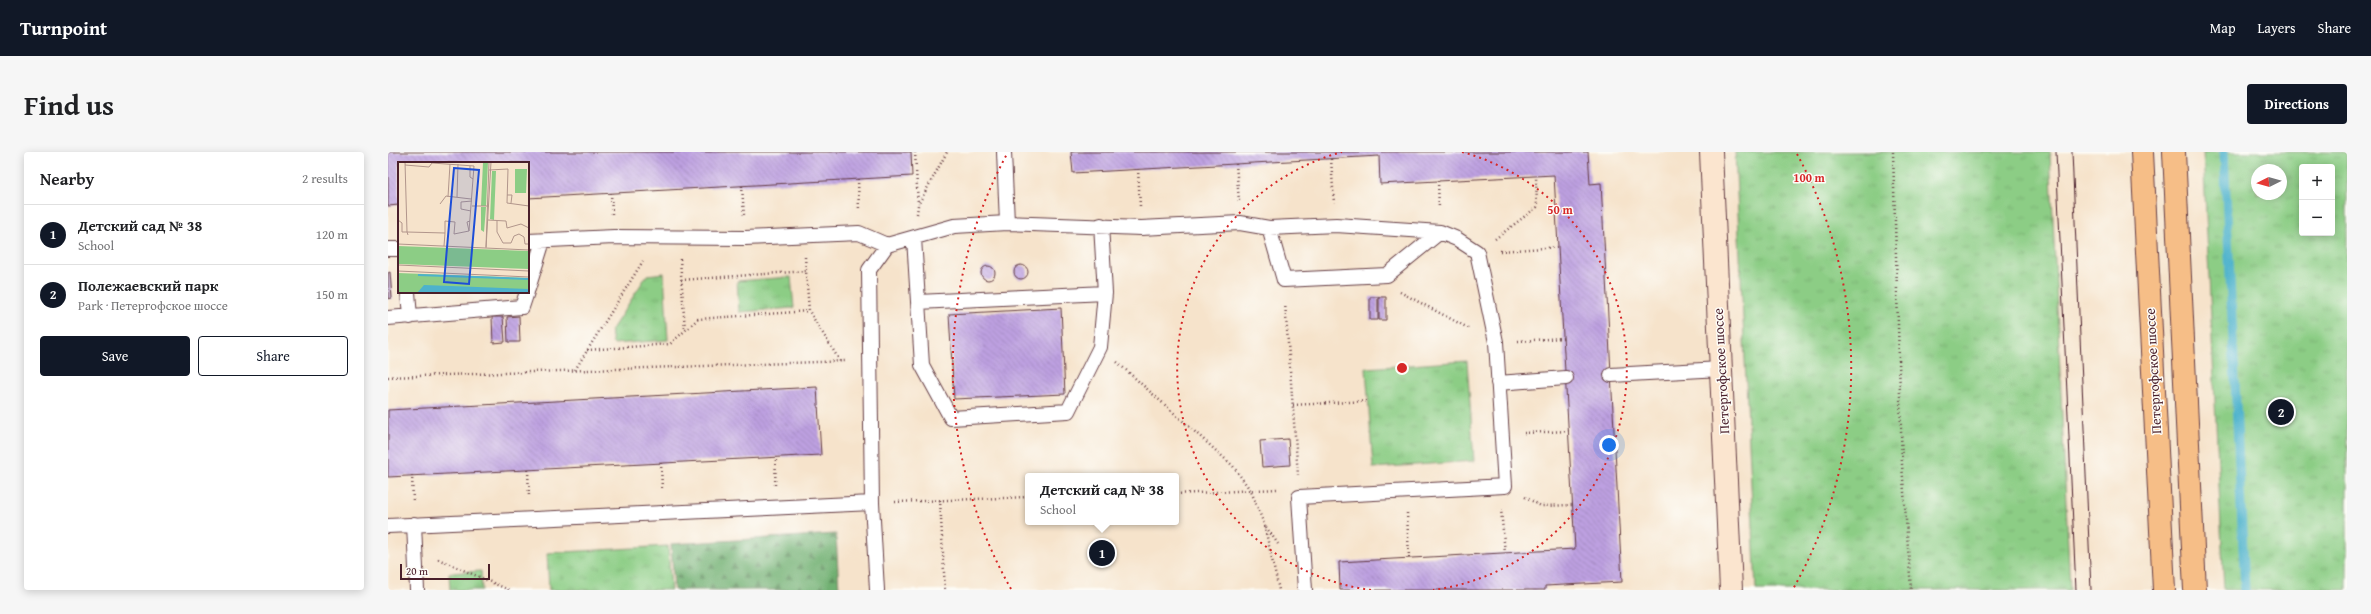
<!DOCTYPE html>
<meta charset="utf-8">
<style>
:root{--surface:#fff;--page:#f6f6f6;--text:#202124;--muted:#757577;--line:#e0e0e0;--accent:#111827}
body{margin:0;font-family:"Gentium Book Plus",serif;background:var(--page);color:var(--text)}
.controls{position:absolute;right:12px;top:12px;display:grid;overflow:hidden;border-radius:4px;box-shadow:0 2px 10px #0003}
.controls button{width:36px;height:36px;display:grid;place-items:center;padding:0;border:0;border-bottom:1px solid var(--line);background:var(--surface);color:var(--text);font:20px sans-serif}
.compass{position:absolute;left:1863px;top:12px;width:36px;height:36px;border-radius:50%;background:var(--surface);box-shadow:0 2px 10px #0003;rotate:265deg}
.scale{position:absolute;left:12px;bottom:10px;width:90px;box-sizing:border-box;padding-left:4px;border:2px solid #4a1f2b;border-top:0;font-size:11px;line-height:14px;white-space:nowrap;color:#4a1f2b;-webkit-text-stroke:3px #fdfcf7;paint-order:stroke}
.you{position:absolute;left:1221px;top:293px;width:14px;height:14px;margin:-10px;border:3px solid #fff;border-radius:50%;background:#1a73e8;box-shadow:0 0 0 6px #1a73e833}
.badge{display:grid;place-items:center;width:26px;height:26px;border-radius:50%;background:var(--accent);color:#fff;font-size:13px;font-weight:700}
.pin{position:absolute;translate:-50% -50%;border:2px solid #fff;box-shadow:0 1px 4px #0006}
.popup{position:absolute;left:637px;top:321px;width:154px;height:52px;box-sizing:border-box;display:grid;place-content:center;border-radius:4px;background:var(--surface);filter:drop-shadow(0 1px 3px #0005);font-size:13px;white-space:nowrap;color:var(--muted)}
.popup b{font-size:15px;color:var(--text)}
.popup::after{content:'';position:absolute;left:50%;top:100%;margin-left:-8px;border:8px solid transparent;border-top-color:var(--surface)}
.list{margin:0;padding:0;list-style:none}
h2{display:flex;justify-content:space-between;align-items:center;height:52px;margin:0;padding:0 16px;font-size:17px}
h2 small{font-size:13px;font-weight:400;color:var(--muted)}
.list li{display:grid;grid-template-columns:26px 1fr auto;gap:12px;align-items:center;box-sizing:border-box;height:60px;padding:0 16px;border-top:1px solid var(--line)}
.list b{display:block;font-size:15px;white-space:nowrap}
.list p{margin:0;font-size:13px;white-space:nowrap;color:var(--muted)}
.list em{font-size:13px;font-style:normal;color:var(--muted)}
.actions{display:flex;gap:8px;padding:12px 16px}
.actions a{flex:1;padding:9px 0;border:1px solid var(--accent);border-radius:4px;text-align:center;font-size:14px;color:var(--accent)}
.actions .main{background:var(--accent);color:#fff}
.map{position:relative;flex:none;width:1959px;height:438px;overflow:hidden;border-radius:4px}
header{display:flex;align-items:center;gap:24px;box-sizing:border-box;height:56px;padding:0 20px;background:var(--accent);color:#fff}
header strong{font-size:19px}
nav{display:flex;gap:22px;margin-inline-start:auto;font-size:14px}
.intro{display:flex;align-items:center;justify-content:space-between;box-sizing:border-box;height:96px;padding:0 24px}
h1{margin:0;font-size:28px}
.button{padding:10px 18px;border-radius:4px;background:var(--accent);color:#fff;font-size:14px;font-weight:700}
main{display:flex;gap:24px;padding:0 24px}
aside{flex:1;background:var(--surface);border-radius:4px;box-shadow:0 2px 10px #0003}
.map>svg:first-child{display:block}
</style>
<header>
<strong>Turnpoint</strong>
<nav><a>Map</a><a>Layers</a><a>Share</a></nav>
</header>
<div class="intro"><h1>Find us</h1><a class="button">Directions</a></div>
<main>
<aside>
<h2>Nearby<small>2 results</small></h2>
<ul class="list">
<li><span class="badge">1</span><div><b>Детский сад № 38</b><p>School</p></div><em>120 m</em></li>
<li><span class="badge">2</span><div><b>Полежаевский парк</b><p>Park · Петергофское шоссе</p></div><em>150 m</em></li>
</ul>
<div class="actions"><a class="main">Save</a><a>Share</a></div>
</aside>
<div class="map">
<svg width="1959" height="438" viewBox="0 0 1959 438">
<defs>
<pattern id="grass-tufts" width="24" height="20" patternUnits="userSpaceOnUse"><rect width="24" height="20" fill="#8ccd85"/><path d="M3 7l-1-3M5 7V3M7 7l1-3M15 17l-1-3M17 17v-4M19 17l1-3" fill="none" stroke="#7ab073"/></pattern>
<pattern id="forest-firs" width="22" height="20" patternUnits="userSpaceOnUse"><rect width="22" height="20" fill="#71b072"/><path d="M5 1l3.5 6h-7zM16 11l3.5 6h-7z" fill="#5f8f5e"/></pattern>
<pattern id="building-back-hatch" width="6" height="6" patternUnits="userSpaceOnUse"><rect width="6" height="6" fill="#bda0e1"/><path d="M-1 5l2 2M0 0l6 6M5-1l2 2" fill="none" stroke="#9c82b7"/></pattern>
</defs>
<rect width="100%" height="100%" fill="#fdfcf7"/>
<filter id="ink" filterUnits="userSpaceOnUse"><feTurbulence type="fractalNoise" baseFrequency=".025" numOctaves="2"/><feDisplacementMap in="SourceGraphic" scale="8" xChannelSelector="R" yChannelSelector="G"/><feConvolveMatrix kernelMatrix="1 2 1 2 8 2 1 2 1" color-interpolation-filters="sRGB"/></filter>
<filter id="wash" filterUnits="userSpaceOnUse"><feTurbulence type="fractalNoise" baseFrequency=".012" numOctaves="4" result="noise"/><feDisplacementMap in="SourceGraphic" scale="16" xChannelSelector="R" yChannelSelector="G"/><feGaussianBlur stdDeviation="0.9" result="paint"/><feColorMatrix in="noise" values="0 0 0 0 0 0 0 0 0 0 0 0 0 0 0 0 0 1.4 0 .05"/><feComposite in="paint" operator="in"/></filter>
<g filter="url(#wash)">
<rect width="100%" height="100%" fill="#f6e3cb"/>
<path fill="url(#grass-tufts)" stroke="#6b7658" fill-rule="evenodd" d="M1347 0H1662L1682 438H1368Z
M1815 0H1959V438H1836ZM1914 15H1944V81H1914ZM1869 18H1893V42H1869Z
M276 121 280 188 225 192 223 179 259 123Z
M403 125 406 156 351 160 349 129Z
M1079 209 1086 309 985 316 978 216Z
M280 394 283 438H161L159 401Z
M93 419 94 438H62L61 421Z"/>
<path fill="url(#forest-firs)" stroke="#5e684e" d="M448 382 451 438H286L283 392Z"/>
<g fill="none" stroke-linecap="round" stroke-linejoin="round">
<path stroke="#4db2cc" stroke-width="9" d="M1836 0 1857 438"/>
</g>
<g id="blocks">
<path fill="url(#building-back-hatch)" d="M0 0H523L524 24 140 46V11H11V53L0 54Z
M683 0H1200L1202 32 1213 31 1234 430 1157 434V438H952L951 410 1187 397 1166 23 992 32 991 4 685 21Z
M626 120a7 7 0 1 1 14 0a7 7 0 1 1-14 0Z
M593 121a7 7 0 1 1 14 0a7 7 0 1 1-14 0Z
M2 120 4 146 0 147V121Z
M982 145H990V168H982Z
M991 145H998V168H991Z
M673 156 677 242 566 247 561 162Z
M131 164 132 190H120L119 165Z
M104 165H115L117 190 105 191Z
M429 235 433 303 0 325V258Z
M900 287 902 313 874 315 872 289Z"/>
</g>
</g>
<g filter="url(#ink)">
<use href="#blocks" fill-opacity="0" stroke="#643c43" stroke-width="1"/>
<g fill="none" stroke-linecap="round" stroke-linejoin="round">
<g stroke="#643c43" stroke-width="16">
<path id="lane" d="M616 0 619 71
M881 76 896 128 999 123 1052 80
M526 86 534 213 563 266 680 259 712 195 717 141 713 73
M140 89 226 85 357 86 471 81 499 93 566 74 619 71 753 76 852 71 881 76 948 73 1052 80 1069 87 1089 100 1108 190 1117 334 911 345 917 438
M0 97H11
M140 137 155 89
M20 140 22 165
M530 150 717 141
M0 166 134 155 139 140
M1223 223 1333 217
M1110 231 1178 226
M26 372 29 438
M0 374 484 351
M489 438 484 351 481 118 499 93"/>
</g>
<g stroke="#643c43" stroke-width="24">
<path id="secondary" d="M1323 0 1343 438"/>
</g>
<g stroke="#643c43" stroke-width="24">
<path id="primary" d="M1754 0 1776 438
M1786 0 1807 438"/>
</g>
<path stroke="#643c43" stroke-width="2.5" stroke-dasharray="1 3" stroke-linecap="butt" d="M527 0 530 52
M1505 0 1514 312 1523 438
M943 7 946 51
M848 12 851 49
M750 17 752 54
M470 27 471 59
M1050 29 1051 57
M354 34 356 64
M223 41 224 62
M529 62 530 53 559 0
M1107 87 1149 55 1148 24
M1112 99 1171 95
M417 105 421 159 452 209
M292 107 297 178
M293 128 418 119
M1012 140 1082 177
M897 151 910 323
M1130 189 1175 186
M199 198 282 192 310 167 421 159
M729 210 845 314 863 339 876 372 891 438
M187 218 255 109
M0 225 459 209
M905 253 980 249
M1136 281 1181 279
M273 311 274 338
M140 318 141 345
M24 323 25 350
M387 333 388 305
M788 342 889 337
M1137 345 1153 354 1185 353
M552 348 557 438
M507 350 640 345
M1113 357 1117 401
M1019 361 1021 406
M878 375 890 392
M50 407 121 438"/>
<use href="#lane" stroke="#fff" stroke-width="14"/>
<use href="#secondary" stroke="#fbe5cf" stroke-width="22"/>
<use href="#primary" stroke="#f6be87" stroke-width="22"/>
<path stroke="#4a1f2b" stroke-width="1" d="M1668 0 1688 438
M1684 0 1703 438"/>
</g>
</g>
<g fill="none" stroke="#d62828" stroke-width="2" stroke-dasharray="2 4">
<path d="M983 438A224 224 0 0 1 954 0M1074 0A224 224 0 0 1 1045 438"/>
<path d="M623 437A449 449 0 0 1 619 2M1409 2A449 449 0 0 1 1405 437"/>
</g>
<g text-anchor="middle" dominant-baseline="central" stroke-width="3" stroke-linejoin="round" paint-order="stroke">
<g font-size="14" fill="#4a1f2b" stroke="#fdfcf7">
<text transform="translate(1333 219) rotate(-93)">Петергофское шоссе</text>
<text transform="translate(1765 219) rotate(-93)">Петергофское шоссе</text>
</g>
</g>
<g transform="translate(10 10)">
<rect width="131" height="131" fill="#f6e3cb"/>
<path d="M85 0H90L88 44H83ZM94 9H98L96 58 92 57ZM83 45H88L86 70 83 68ZM0 84 131 89V107L0 102ZM0 111 131 116V131H0Z" fill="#8ccd85"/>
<path d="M117 7H129L128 31H117Z" fill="#8ccd85"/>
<path d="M26 123 131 127V131H19Z" fill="#4db2cc"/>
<path fill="none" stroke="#4db2cc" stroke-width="2" d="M20 113 131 117"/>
<path fill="none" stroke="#b1958b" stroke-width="1" d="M7 0 9 70 47 71 46 84M7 3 31 5 34 1 76 4 71 69 56 72 57 60 47 59V71M72 4V15L75 17M91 8 110 7 109 41 131 44M109 33H114L113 41M50 35 52 2M59 35 60 2M42 42 48 34 73 37M74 44H91M73 49 63 47V40L74 39M0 58 4 61V70H9L10 73M90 58 108 59 109 66 123 62 131 66M99 59V70L105 81H113L116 74 121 72 126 75 127 82H131M71 69 69 60 72 59M0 82 131 88M88 85 91 0M88 86 93 0M0 103 131 109M0 109 131 115"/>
<path fill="#1d4ed8" fill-opacity="0.15" stroke="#1d4ed8" stroke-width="2" d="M56 6 81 8 71 122 46 120Z"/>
<rect width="131" height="131" fill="none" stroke="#4a1f2b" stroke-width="2"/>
</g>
<circle cx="1014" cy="216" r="6" fill="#d62828" stroke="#fdfcf7" stroke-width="2"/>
<g font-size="12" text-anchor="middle" font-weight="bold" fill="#d62828" stroke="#fdfcf7" stroke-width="3" stroke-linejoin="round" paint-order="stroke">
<text x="1421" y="30">100 m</text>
<text x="1172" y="62">50 m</text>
</g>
</svg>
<div class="controls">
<button>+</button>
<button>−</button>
</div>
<svg class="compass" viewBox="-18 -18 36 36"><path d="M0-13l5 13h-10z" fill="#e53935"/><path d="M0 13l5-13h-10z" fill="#757577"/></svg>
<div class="scale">20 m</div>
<div class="you"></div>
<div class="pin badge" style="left:714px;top:401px">1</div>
<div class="popup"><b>Детский сад № 38</b>School</div>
<div class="pin badge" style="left:1893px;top:260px">2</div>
</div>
</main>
